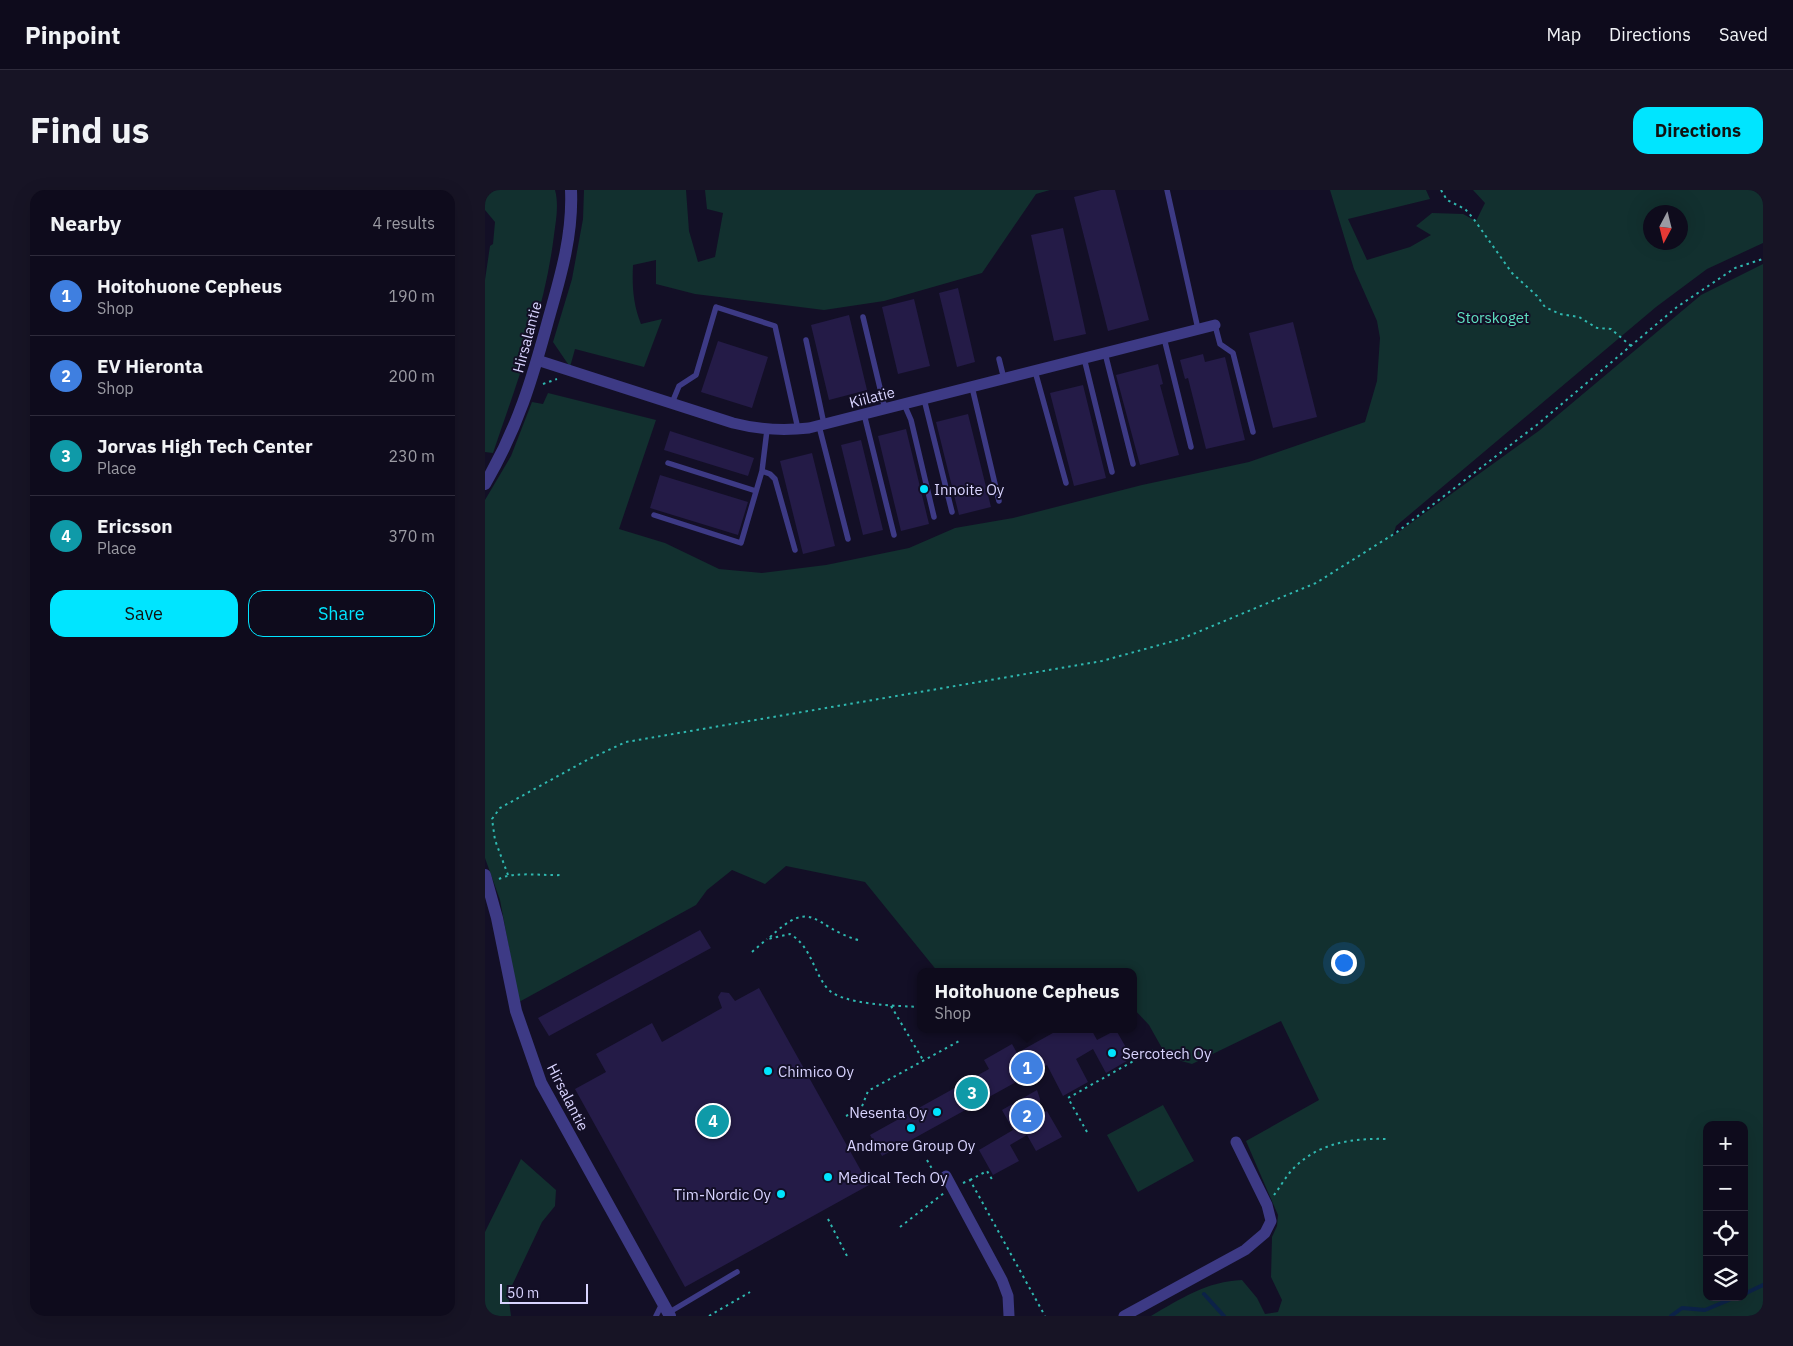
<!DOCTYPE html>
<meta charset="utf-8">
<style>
:root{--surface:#0e0b1c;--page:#171425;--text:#f1f3f6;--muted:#9b9ba3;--line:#2e2b3b;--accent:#00e5ff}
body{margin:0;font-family:"IBM Plex Sans",sans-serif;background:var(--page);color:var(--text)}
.controls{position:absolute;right:15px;bottom:15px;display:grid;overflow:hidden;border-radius:10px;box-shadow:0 5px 20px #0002}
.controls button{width:45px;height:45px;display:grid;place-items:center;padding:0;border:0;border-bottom:1px solid var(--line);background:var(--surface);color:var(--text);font:25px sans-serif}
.compass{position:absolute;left:1158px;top:15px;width:45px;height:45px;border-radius:50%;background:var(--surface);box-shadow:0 5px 20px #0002;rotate:187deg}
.scale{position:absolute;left:15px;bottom:12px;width:88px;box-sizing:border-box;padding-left:5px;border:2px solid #d9d4ff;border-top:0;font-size:14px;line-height:18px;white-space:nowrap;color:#d9d4ff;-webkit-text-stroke:4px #130f26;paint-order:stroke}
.you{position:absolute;left:858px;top:772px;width:18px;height:18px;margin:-12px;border:4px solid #fff;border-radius:50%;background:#1a73e8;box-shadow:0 0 0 8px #1a73e833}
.badge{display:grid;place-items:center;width:32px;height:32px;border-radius:50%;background:var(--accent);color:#fff;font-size:16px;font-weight:700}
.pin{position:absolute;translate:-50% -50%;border:2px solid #fff;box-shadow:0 1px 5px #0006}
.popup{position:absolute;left:432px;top:778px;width:220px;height:65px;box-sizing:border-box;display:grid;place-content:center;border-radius:10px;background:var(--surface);filter:drop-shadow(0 1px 4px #0005);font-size:16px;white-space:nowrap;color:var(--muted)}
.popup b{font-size:19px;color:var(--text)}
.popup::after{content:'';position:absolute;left:50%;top:100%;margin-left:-10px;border:10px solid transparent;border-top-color:var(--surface)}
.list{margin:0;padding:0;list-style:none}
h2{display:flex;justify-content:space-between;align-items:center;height:65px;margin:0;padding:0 20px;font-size:21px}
h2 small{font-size:16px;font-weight:400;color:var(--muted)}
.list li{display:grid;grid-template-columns:32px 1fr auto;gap:15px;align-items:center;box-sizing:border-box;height:80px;padding:0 20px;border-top:1px solid var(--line)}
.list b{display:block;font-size:19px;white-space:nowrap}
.list p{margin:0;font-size:16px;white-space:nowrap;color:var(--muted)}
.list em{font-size:16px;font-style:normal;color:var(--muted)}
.actions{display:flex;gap:10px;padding:15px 20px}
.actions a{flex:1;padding:11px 0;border:1px solid var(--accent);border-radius:15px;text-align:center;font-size:18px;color:var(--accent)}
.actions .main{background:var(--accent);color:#111}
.icon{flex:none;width:28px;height:28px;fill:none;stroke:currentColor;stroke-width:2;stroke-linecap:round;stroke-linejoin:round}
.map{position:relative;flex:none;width:1278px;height:1126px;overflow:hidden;border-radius:15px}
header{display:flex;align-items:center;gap:30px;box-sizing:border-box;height:70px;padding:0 25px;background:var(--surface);border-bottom:1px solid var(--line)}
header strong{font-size:24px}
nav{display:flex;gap:28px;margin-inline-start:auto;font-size:18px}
.intro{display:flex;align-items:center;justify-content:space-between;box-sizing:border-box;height:120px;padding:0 30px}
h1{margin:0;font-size:35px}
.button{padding:12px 22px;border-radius:15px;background:var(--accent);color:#111;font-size:18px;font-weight:700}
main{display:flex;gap:30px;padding:0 30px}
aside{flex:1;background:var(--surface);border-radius:15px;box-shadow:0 5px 20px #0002}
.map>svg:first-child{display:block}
</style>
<header>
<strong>Pinpoint</strong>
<nav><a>Map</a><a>Directions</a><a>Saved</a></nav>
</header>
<div class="intro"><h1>Find us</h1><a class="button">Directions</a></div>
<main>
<aside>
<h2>Nearby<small>4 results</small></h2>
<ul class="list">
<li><span class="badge" style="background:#3f7fe0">1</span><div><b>Hoitohuone Cepheus</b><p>Shop</p></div><em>190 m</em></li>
<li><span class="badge" style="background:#3f7fe0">2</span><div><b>EV Hieronta</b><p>Shop</p></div><em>200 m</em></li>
<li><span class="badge" style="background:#0f9aa8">3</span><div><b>Jorvas High Tech Center</b><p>Place</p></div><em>230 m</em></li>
<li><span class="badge" style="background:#0f9aa8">4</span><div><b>Ericsson</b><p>Place</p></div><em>370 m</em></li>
</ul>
<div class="actions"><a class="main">Save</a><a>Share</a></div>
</aside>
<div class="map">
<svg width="1278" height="1126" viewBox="0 0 1278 1126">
<rect width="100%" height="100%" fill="#130f26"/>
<path fill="#12302f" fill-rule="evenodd" d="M0 0H70C74 15 71 30 69 45 60 120 32 192 8 263L0 262V90L5 56 8 54 10 32 0 20Z
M99 0H201L204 41 213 72 230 67 238 23 222 19 220 0H565L551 4 497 83 399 111 339 120 210 104 171 94V70L148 75C147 96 148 114 156 134L177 129 159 177 90 159 85 177 68 152 87 89 98 29Z
M845 0H941L945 9 863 29 882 70 925 57 946 45 931 36 947 23 978 24 991 31 1000 13 988 0H1278V53L1222 79 1171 117 911 336 908 346 1055 240 1216 105 1278 74V1126H666C695 1109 723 1091 757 1090L772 1108 780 1124 793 1122 797 1110 786 1087 787 1047 792 1036 793 1025 761 951 834 910 796 831 707 874 682 867 664 835 648 818V782H453L380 692 301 676 280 694 247 680 222 700 211 715 34 812 15 710 0 668V310L26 266 47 212 58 214 63 203 171 230 134 339 180 353 234 379 277 383 341 375 424 358 470 338 528 328 657 295 764 272 880 232 892 191 895 148 892 131 869 79ZM1166 22H1196V52H1166ZM1222 935H1259V1107H1222Z
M678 915 709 971 653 1002 622 945Z
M36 969 71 1000 70 1016 57 1032 23 1104 26 1126H0V1042Z"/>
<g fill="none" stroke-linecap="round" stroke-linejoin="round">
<path stroke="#0c2248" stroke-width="4" d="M719 1104 739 1126
M1259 1104 1278 1095
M1186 1126 1197 1118 1220 1120 1251 1107"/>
</g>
<path fill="#241b47" d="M616 0H630L664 130 623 141 589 7Z
M578 38 601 144 569 151 546 45Z
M473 98 490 172 472 177 454 103Z
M429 109 445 176 413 184 397 117Z
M364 125 382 200 344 210 326 135Z
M808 132 832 227 788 238 764 143Z
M233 151 283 167 267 218 216 202Z
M718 164 720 172 740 167 760 250 721 259 703 188 700 189 695 170Z
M673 174 678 194 675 195 694 265 655 275 631 185Z
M598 195 621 288 589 296 565 203Z
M483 224 506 317 474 325 451 232Z
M421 239 444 334 416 341 393 246Z
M185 241 269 268 263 286 179 260Z
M376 250 398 340 378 345 356 255Z
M327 263 350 356 318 364 295 271Z
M175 285 263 312 253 345 165 318Z
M215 740 226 758 64 846 53 828Z
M274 798 384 995 200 1097 90 899 121 882 111 864 167 833 177 852 237 818 233 807 236 802 244 803 250 811Z
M575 839H606L612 850 631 840 647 868 621 883 608 859 591 869 603 892 578 906 562 875 397 966 385 945 504 879 499 870 527 854 532 863Z
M552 900 555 909 553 926 562 921 577 947 551 961 542 945 525 955 534 971 508 985 494 960 528 940 517 920Z"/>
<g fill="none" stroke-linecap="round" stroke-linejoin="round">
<path stroke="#2fb8b0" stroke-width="2" stroke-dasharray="2.5 4" stroke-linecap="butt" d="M956 0 962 10 980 19 988 28 1027 83 1052 106 1060 117 1075 124 1094 127 1112 138 1126 139 1146 156
M58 194 72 189
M23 685 10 650 7 629 15 618 102 570 141 552 617 471 696 449 831 393 912 342 1053 234 1192 117 1250 78 1278 69
M14 689C29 681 59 686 77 685
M373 750C327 737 329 705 283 749L305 744C326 756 328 781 342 798 355 815 414 816 436 817
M267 762 282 749
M406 816 438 870
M361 926 376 919 383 901 476 850
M602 942 583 908 668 860
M442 970 450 984
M485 990 502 981 508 991
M478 993 485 990 560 1126
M789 1005C796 996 802 984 811 976 836 952 870 948 903 949
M343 1029 362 1066
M415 1037 459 1003
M224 1126 265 1102"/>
<path stroke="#3d3a85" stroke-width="5.5" d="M682 0 713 139
M378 127 400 219
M730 135 735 154 748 163 768 242
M679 148 706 257
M321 150 339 234
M620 163 648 274
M599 168 627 282
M514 169 519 189
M550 181 581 293
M487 197 514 311
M439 209 467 322
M187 213 194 196 211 185 231 117 290 136 313 239
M419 214 426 230 449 327
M379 224 409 345
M334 236 363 349
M183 273 271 301
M277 281 285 284 290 289 310 360
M169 325 256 353 277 281 282 240
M183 1123 252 1082
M171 1126 177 1114"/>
<path stroke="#3d3a85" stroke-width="11" d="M52 170 248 233C275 240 297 241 324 238L730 135
M461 986 517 1090 523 1106 524 1126
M639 1126 760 1060 780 1043 786 1031 782 1015 751 952"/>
<path stroke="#3d3a85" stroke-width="12" d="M0 294C33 237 47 190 64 127 76 85 88 44 86 0
M0 685 12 728 31 821 56 893 185 1126"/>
</g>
<g fill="#00e5ff" stroke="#130f26" stroke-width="2">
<circle cx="439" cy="299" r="5"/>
<circle cx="627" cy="863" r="5"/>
<circle cx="283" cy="881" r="5"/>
<circle cx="452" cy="922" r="5"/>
<circle cx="426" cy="938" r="5"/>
<circle cx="343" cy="987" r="5"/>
<circle cx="296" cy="1004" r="5"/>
</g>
<g text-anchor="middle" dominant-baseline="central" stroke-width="4" stroke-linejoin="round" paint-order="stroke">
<g font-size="15" fill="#5fe0c0" stroke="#130f26">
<text x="1008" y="127">Storskoget</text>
</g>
<g font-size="15" fill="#d9d4ff" stroke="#130f26">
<text transform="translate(42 147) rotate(-75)">Hirsalantie</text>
<text transform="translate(387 207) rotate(-14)">Kiilatie</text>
<text transform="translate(83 907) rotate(63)">Hirsalantie</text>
</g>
<g font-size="15" fill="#d9d4ff" stroke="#130f26" text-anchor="start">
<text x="449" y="299">Innoite Oy</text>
<text x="637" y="863">Sercotech Oy</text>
<text x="293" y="881">Chimico Oy</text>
<text x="442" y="922" text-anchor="end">Nesenta Oy</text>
<text x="426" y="955" text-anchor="middle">Andmore Group Oy</text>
<text x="353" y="987">Medical Tech Oy</text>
<text x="286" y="1004" text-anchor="end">Tim-Nordic Oy</text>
</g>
</g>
</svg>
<div class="controls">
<button>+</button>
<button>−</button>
<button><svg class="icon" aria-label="locate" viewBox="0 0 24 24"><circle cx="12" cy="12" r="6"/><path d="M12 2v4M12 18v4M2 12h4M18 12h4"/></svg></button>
<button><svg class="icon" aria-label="layers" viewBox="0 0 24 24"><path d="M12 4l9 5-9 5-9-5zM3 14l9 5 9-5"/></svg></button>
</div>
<svg class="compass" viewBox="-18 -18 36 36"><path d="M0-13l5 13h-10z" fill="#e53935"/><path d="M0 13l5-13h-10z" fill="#9b9ba3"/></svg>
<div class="scale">50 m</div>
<div class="you"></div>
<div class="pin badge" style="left:542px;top:878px;background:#3f7fe0">1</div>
<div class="popup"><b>Hoitohuone Cepheus</b>Shop</div>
<div class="pin badge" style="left:542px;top:926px;background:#3f7fe0">2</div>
<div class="pin badge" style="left:487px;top:903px;background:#0f9aa8">3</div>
<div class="pin badge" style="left:228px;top:931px;background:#0f9aa8">4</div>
</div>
</main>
